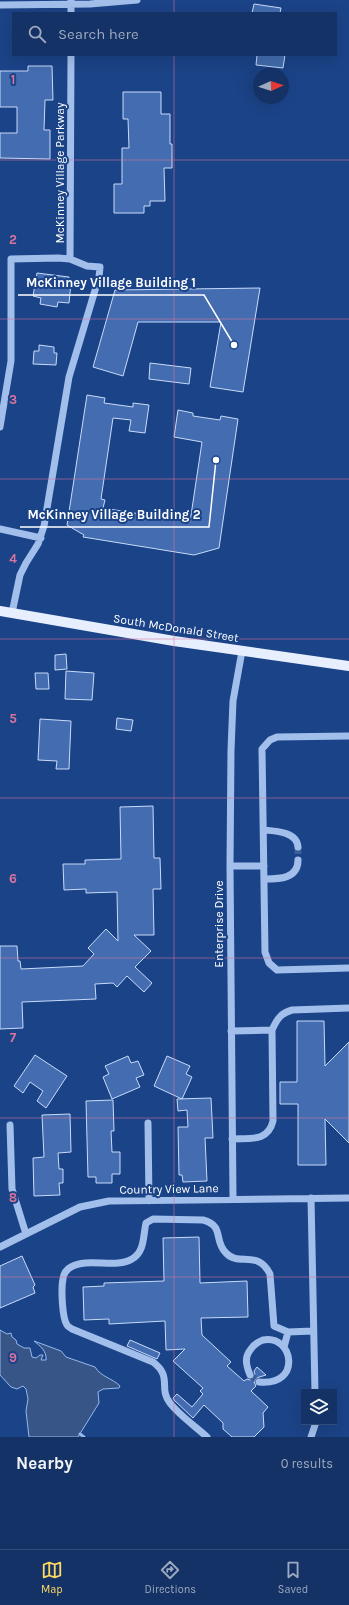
<!DOCTYPE html>
<style>
:root{--surface:#143265;--page:#213e6e;--text:#f1f3f6;--muted:#9daabf;--line:#334d79;--accent:#feda5f}
body{margin:0;font-family:Karla,sans-serif;background:var(--page);color:var(--text)}
.controls{position:absolute;right:12px;bottom:12px;display:grid;overflow:hidden;border-radius:0px;box-shadow:0 4px 16px #0002}
.controls button{width:36px;height:36px;display:grid;place-items:center;padding:0;border:0;border-bottom:1px solid var(--line);background:var(--surface);color:var(--text);font:20px sans-serif}
.compass{position:absolute;left:253px;top:68px;width:36px;height:36px;border-radius:50%;background:var(--surface);box-shadow:0 4px 16px #0002;rotate:87deg}
.list{margin:0;padding:0;list-style:none}
h2{display:flex;justify-content:space-between;align-items:center;height:52px;margin:0;padding:0 16px;font-size:17px}
h2 small{font-size:13px;font-weight:400;color:var(--muted)}
.icon{flex:none;width:22px;height:22px;fill:none;stroke:currentColor;stroke-width:2;stroke-linecap:round;stroke-linejoin:round}
.map{position:relative;flex:none;width:349px;height:1437px;overflow:hidden}
.search{position:absolute;background:var(--surface);box-shadow:0 4px 16px #0002;left:12px;right:12px;top:12px;height:44px;display:flex;align-items:center;gap:10px;box-sizing:border-box;padding:0 14px;border-radius:0px;color:var(--muted);font-size:15px}
.sheet{height:112px;background:var(--surface)}
nav{display:flex;justify-content:space-around;align-items:center;box-sizing:border-box;height:56px;border-top:1px solid var(--line);background:var(--surface);font-size:11px;color:var(--muted)}
nav a{display:grid;justify-items:center;gap:2px}
nav .on{color:var(--accent)}
.map>svg:first-child{display:block}
</style>
<div class="map">
<svg width="349" height="1437" viewBox="0 0 349 1437">
<rect width="100%" height="100%" fill="#1b4387"/>
<path fill="#375587" stroke="#95b9ee" d="M0 1330 7 1334 11 1333 12 1337 16 1340 17 1344 24 1348H30L32 1357 36 1358 40 1355H43L41 1360H46C47 1351 40 1346 34 1341L61 1351 66 1357 95 1367C101 1377 112 1378 120 1386L119 1388 103 1389 98 1392 99 1403 78 1437H29L26 1411 28 1399 26 1389 23 1386 17 1389 11 1387 0 1375Z"/>
<g fill="none" stroke-linecap="round" stroke-linejoin="round">
<path stroke="#95b9ee" stroke-width="3" d="M80 1434 84 1437"/>
</g>
<path fill="#436db0" stroke="#c8dbf9" d="M254 4 281 8 280 13H252Z
M257 55H285L283 68 256 65Z
M28 66H52L53 100H45L44 130H50V159L0 158V133H17V107H0V71H28Z
M123 92H161V114H170V144H172V168H164L165 201H150V206H144V213H114V184H122V148H129L128 119H123Z
M37 273 69 277V282L71 283 69 303 58 302 57 307 40 304 41 298 33 296Z
M260 288 243 392 210 387 221 322H138L123 376 93 367 115 290Z
M39 345 54 347V353H57L56 365 33 364 34 351H39Z
M150 363 191 368 189 384 149 379Z
M87 395 105 398 104 403 133 407V403L149 405 145 433 129 431 131 420 113 418 101 499 105 500 103 508 190 522 202 442 174 437 178 410 193 413V416L220 420 221 416 238 419 219 548 194 555 83 537 84 535 67 525Z
M66 654 67 669 55 670V655Z
M66 671 94 673 92 700 65 699Z
M35 673H48L49 689H36Z
M117 718 133 720 131 731 116 729Z
M40 719 71 721 69 769H56L57 761 38 760Z
M153 806 154 858H160L161 889H153L154 935H134L151 951 135 967 152 983 144 992 127 976 117 987 113 983 95 984 96 999 22 1002 23 1028 0 1029V946H17L18 961H20L21 969 83 966 94 954 88 948 106 929 118 941 117 892 86 893V889L64 890 63 864H85V860L121 859 120 807Z
M297 1021H324L325 1066 349 1042V1143L325 1119 326 1165H298V1104H280V1082H297Z
M35 1055 67 1076 46 1108 37 1101 43 1091 30 1082 23 1093 14 1086Z
M128 1056 131 1063 138 1061 144 1075 136 1078 140 1087 112 1099 103 1077 109 1074 105 1066Z
M167 1056 190 1066 186 1074 192 1077 182 1099 154 1086Z
M211 1098 213 1138H205L207 1181 183 1182 182 1175H179L178 1127H188L187 1110 178 1111 177 1099Z
M113 1100 114 1131H111L112 1152H120V1174H112V1183H96V1177H88L86 1101Z
M70 1114 71 1152 58 1153 59 1169H63V1183H59L60 1195 34 1196 33 1158 44 1157 42 1115Z
M199 1237 200 1283 247 1281 248 1317 201 1318 202 1335 231 1362 227 1366 244 1381 247 1379 250 1380 254 1378 255 1375 254 1371 257 1367 266 1375 256 1378 254 1382 256 1386 251 1391 268 1407 263 1413 264 1427 254 1437H232L223 1429V1423L204 1405 193 1418 174 1400 173 1398 177 1394 192 1407 203 1394 200 1391 203 1388 173 1361 185 1349 166 1350 165 1321 109 1324V1319L84 1320 83 1287 104 1286V1283L164 1281 163 1238Z
M22 1256 35 1285 33 1287 35 1293 0 1308V1266Z
M130 1340 160 1353 157 1359 127 1346Z"/>
<g fill="none" stroke-linecap="round" stroke-linejoin="round">
<path stroke="#3d5f99" stroke-width="7" stroke-dasharray="7 3.5" stroke-linecap="butt" d="M298 847V860
M250 1375 259 1382"/>
<path stroke="#a2bfec" stroke-width="7" d="M71 0V13
M0 5 90 4 137 0
M0 427 11 361V259L58 258 70 259
M0 529 41 538
M12 613 20 575 26 563 38 544 44 526 69 377 99 277 100 267 87 266 70 259 71 55
M349 736 277 737 270 740 262 749 265 952 269 963 277 970 349 968
M264 830C276 831 297 832 298 847
M230 866H264
M265 879C279 879 298 879 298 860
M231 1031 272 1030
M148 1123 149 1201
M10 1125 12 1189 26 1234
M232 1139C250 1138 268 1142 273 1121L272 1030C277 1019 281 1013 292 1010L349 1008
M233 1198 230 866 231 750 233 701 242 651
M311 1198 315 1392
M0 1247 80 1207 109 1201 349 1198
M284 1347 288 1332
M250 1375C246 1365 244 1357 251 1349 254 1344 258 1342 263 1340 294 1334 302 1387 259 1382
M207 1437C196 1427 178 1414 170 1403 158 1388 173 1377 153 1362L72 1329C70 1327 68 1327 67 1325 62 1318 61 1288 63 1279 63 1274 67 1269 71 1267 88 1257 116 1269 132 1259 145 1252 143 1235 146 1223L153 1219 203 1220C225 1226 213 1240 226 1253 239 1267 257 1249 270 1274L274 1326 288 1332 313 1331
M311 1437 316 1422"/>
<path stroke="#e7efff" stroke-width="10" d="M0 611 174 641 349 666"/>
</g>
<path fill="none" stroke="#da749d" stroke-width="1" stroke-opacity="0.55" d="M174 0V13M174 55V1437M0 160H349M0 319H349M0 479H349M0 639H349M0 798H349M0 958H349M0 1118H349M0 1277H349"/>
<g text-anchor="middle" dominant-baseline="central" stroke-width="4" stroke-linejoin="round" paint-order="stroke">
<g font-size="12" fill="#fff" stroke="#1b4387">
<text transform="translate(60 173) rotate(-90)">McKinney Village Parkway</text>
<text transform="translate(176 628) rotate(9)">South McDonald Street</text>
<text transform="translate(219 924) rotate(-90)">Enterprise Drive</text>
<text transform="translate(169 1189) rotate(-1)">Country View Lane</text>
</g>
</g>
<g font-size="13" text-anchor="middle" font-weight="bold" fill="#da749d" stroke="#1b4387" stroke-width="4" stroke-linejoin="round" paint-order="stroke">
<text x="13" y="84">1</text>
<text x="13" y="244">2</text>
<text x="13" y="404">3</text>
<text x="13" y="563">4</text>
<text x="13" y="723">5</text>
<text x="13" y="883">6</text>
<text x="13" y="1042">7</text>
<text x="13" y="1202">8</text>
<text x="13" y="1362">9</text>
</g>
<path fill="none" stroke="#fff" stroke-width="1.5" d="M234 345L204 295H18M216 460L209 527H20"/>
<g fill="#fff" stroke="#1b4387" stroke-width="1.5">
<circle cx="234" cy="345" r="4"/>
<circle cx="216" cy="460" r="4"/>
</g>
<g font-size="13" text-anchor="middle" font-weight="bold" fill="#fff" stroke="#1b4387" stroke-width="4" stroke-linejoin="round" paint-order="stroke">
<text x="111" y="287">McKinney Village Building 1</text>
<text x="114" y="519">McKinney Village Building 2</text>
</g>
</svg>
<div class="controls">
<button><svg class="icon" aria-label="layers" viewBox="0 0 24 24"><path d="M12 4l9 5-9 5-9-5zM3 14l9 5 9-5"/></svg></button>
</div>
<svg class="compass" viewBox="-18 -18 36 36"><path d="M0-13l5 13h-10z" fill="#e53935"/><path d="M0 13l5-13h-10z" fill="#9daabf"/></svg>
<div class="search"><svg class="icon" aria-label="search" viewBox="0 0 24 24"><circle cx="10" cy="10" r="6"/><path d="M15 15l6 6"/></svg>Search here</div>
</div>
<section class="sheet">
<h2>Nearby<small>0 results</small></h2>
<ul class="list">
</ul>
</section>
<nav>
<a class="on"><svg class="icon" aria-label="map" viewBox="0 0 24 24"><path d="M3 6l6-2 6 2 6-2v14l-6 2-6-2-6 2zM9 4v14M15 6v14"/></svg>Map</a>
<a><svg class="icon" aria-label="directions" viewBox="0 0 24 24"><path d="M12 3l9 9-9 9-9-9zM9 14v-3h6M13 9l2 2-2 2"/></svg>Directions</a>
<a><svg class="icon" aria-label="saved" viewBox="0 0 24 24"><path d="M7 4h10v16l-5-4-5 4z"/></svg>Saved</a>
</nav>
